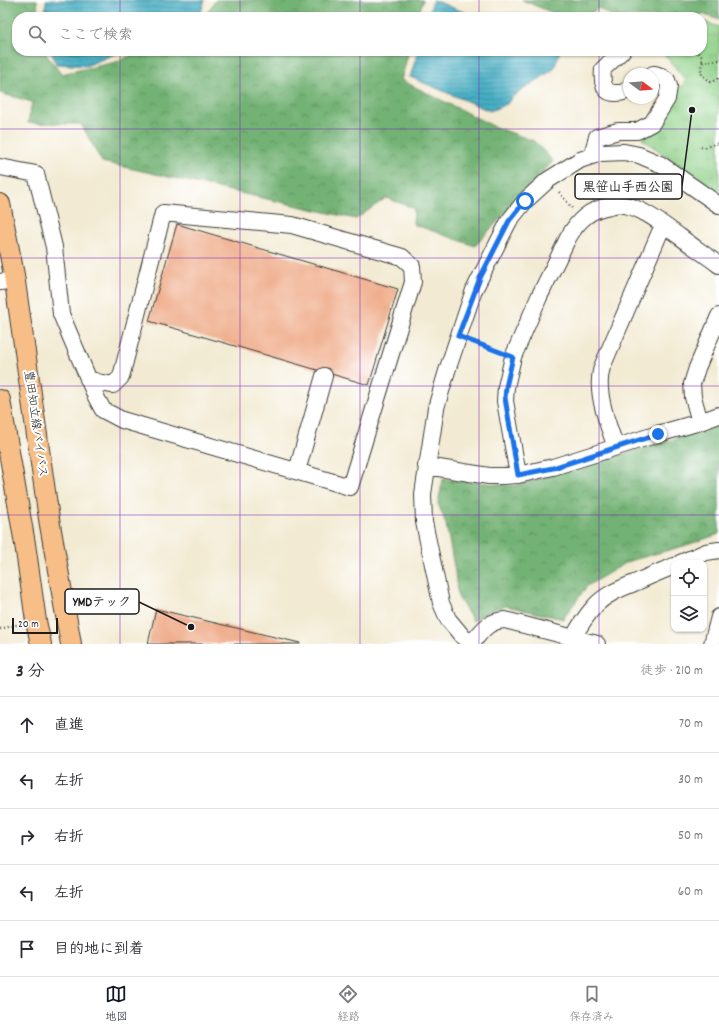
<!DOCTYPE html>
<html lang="ja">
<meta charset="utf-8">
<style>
:root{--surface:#fff;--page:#f7f7f7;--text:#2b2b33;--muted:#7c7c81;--line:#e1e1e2;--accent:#111827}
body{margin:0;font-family:Dekko,"Klee One",sans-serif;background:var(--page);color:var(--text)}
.controls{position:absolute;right:12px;bottom:12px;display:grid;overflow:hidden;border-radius:8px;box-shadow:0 1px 3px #0004}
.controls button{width:36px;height:36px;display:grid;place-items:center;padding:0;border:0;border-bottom:1px solid var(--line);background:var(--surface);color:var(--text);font:20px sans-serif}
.compass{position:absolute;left:623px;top:68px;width:36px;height:36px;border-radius:50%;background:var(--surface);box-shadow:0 1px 3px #0004;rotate:106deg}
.scale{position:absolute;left:12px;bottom:10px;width:46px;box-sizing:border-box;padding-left:4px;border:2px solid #1c1c1c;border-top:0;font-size:11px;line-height:14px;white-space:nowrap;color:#1c1c1c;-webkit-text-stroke:3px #fff;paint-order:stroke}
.stop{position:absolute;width:12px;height:12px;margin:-9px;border:3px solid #1a73e8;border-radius:50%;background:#fff}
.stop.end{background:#1a73e8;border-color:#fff;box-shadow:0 1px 4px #0008}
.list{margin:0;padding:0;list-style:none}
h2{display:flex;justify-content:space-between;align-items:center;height:52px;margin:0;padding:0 16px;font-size:17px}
h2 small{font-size:13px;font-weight:400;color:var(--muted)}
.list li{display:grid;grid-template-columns:26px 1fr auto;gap:12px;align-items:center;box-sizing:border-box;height:56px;padding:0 16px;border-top:1px solid var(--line)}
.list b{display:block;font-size:15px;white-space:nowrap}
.list em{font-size:13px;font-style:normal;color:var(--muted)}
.icon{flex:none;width:22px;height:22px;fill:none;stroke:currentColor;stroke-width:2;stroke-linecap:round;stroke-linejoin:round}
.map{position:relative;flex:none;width:719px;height:644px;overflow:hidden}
.search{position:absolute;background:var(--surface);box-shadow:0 1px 3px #0004;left:12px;right:12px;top:12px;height:44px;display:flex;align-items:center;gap:10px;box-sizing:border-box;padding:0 14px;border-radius:16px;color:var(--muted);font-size:15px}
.sheet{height:332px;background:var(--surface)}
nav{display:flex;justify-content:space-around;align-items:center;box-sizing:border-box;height:56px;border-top:1px solid var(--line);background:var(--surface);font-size:11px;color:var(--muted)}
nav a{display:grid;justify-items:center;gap:2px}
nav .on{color:var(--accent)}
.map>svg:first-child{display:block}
</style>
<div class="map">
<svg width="719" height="644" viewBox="0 0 719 644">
<defs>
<pattern id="grass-tufts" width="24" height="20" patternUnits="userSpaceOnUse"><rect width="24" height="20" fill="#8fd087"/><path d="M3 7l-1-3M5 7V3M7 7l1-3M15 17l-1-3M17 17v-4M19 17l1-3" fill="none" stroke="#7bb274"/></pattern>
<pattern id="forest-crowns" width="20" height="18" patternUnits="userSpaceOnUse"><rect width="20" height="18" fill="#73b274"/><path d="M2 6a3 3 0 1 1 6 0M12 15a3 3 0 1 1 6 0" fill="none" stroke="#5e905e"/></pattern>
<pattern id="water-rules" width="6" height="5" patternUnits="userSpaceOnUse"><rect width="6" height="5" fill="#44adc3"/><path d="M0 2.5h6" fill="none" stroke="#388c9e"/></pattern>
</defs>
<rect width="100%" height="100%" fill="#fff"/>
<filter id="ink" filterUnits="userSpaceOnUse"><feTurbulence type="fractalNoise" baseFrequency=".025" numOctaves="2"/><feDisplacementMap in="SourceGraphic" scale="8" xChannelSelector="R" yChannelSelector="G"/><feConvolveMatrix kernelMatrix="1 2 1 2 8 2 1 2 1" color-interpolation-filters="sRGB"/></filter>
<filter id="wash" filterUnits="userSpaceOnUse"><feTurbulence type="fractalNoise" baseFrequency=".012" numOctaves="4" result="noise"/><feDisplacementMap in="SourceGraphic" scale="16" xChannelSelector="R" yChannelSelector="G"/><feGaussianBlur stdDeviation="0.9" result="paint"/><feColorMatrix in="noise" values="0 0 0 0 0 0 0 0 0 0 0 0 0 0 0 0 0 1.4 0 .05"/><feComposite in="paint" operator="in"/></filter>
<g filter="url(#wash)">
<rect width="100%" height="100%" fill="#f2ead2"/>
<path fill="url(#grass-tufts)" stroke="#567652" d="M702 21 719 27V193L642 139 686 80 661 51H702Z"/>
<path fill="url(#forest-crowns)" stroke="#486748" d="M0 0H37L38 17H17V51H44L61 74 116 62 142 51H409L401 80 495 127 534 141 553 161 475 246 413 224 414 208 386 198 356 219 102 162 81 124 28 123 32 102 0 93Z
M216 0H423L418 17H204Z
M522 0H719V20L702 14 697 17H614L598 8 586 17H563Z
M719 426V534L684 546 629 561 587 586 563 619 506 606 489 611 473 621 458 597 455 572 446 524 438 503 443 479 514 486Z"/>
<path fill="url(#water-rules)" stroke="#306470" d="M46 0H205L201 13 195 17H45Z
M433 0H434L476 17H428Z
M51 51H122L86 66 56 64Z
M418 51H560L554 69 512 97 507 104 490 111 410 77Z"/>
<g id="blocks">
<path fill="#eea783" d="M177 224 398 289 369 385 149 321Z
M156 609 300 643V644H148Z"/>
</g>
</g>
<g filter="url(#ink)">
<use href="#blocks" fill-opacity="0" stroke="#3c3b37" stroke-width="1"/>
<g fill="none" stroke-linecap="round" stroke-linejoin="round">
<g stroke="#3c3b37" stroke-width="18">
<path id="minor" d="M622 51 603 69C602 80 602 94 617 93 623 93 625 92 629 88
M592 155 597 137 618 131H637L652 123 667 99 669 86 667 80 661 76 655 74H653
M0 167 36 174 54 247 61 314 96 397 103 410 122 420 350 487 413 282 412 266 402 257 292 225 163 213 121 377 113 385 101 383 88 379
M0 282 15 280
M700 422 693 397 692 384 697 368 719 316
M616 447C609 429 598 398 600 379 600 375 601 371 602 367L663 225
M426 466 489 476H503L518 475 553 467 658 434 700 422 719 415
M297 471 324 376
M518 475 505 401 506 387 513 357 539 297 568 238C578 220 590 209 610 206 614 205 619 204 623 205 640 206 665 226 679 236 692 246 706 255 719 265
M680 563 706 552 719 550
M573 638C579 627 586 616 594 607 605 594 622 588 637 582 649 576 662 571 674 566
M471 644 463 637 448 619 441 603 424 522 423 494 436 408 447 371 474 290 509 221 525 201 548 180 580 160 601 153 624 152 639 155 660 164 719 205
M471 644C482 631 487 621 505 620L597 644
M712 644 719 617"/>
</g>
<g stroke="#3c3b37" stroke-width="22">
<path id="major" d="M0 204 14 275 49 519 71 644
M0 400 25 544 36 621 41 644"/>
</g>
<path stroke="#3c3b37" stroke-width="2.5" stroke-dasharray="1 3" stroke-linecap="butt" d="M698 53 701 56 703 62
M719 60 703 62 701 68 702 75 711 82 719 78
M701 147 703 148 719 143
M559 192 572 208
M473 342 500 352
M0 629 20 624"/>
<use href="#minor" stroke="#fff" stroke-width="16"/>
<use href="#major" stroke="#f7be88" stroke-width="20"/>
</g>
</g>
<g fill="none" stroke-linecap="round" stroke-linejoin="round" filter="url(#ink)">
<path stroke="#1a73e8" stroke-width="5" d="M525 201 509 221 480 278 458 336 513 357 506 387 505 398 518 475 553 468 658 434"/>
</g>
<path fill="none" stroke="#7b2cbf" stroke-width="1" stroke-opacity="0.55" d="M120 0V17M240 0V17M360 0V17M479 0V17M599 0V17M120 51V644M240 51V644M360 51V644M479 51V644M599 51V644M0 129H719M0 258H719M0 386H719M0 515H719"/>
<g text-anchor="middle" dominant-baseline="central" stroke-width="4" stroke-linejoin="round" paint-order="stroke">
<g font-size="12" fill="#1c1c1c" stroke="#fff">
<text transform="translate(35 424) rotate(82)">豊田知立線バイパス</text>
</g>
</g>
<path fill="none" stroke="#1c1c1c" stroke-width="1.5" d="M692 110L682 186M191 627L139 602"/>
<g fill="#1c1c1c" stroke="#fff" stroke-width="1.5">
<circle cx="692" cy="110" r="4"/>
<circle cx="191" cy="627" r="4"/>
</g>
<g fill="#fff" stroke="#1c1c1c" stroke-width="1.5">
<rect x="575" y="174" width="107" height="25" rx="4"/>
<rect x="65" y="589" width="74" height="25" rx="4"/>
</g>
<g font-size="13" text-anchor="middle" font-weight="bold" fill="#1c1c1c">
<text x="628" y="191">黒笹山手西公園</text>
<text x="102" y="606">YMDテック</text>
</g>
</svg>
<div class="controls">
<button><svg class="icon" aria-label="locate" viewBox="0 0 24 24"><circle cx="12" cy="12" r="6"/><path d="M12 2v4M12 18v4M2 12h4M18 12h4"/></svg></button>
<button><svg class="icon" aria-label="layers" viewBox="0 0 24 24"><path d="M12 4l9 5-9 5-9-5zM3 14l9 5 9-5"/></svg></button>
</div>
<svg class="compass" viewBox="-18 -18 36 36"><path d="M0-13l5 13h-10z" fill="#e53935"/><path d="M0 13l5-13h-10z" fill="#7c7c81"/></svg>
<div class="scale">20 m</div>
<div class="stop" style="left:525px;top:201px"></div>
<div class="stop end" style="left:658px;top:434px"></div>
<div class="search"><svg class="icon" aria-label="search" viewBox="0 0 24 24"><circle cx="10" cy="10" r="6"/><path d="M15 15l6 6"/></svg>ここで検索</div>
</div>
<section class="sheet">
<h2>3 分<small>徒歩 · 210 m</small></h2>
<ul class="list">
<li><svg class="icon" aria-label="ahead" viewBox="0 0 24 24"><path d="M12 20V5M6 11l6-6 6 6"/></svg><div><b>直進</b></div><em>70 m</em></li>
<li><svg class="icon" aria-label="left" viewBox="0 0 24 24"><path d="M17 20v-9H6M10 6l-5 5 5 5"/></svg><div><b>左折</b></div><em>30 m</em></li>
<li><svg class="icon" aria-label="right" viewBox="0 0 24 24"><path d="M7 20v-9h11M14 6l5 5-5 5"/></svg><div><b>右折</b></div><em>50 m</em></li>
<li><svg class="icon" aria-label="left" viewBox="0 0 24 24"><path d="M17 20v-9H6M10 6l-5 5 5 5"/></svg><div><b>左折</b></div><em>60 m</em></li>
<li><svg class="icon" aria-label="arrive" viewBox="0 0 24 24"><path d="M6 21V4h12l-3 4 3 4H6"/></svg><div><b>目的地に到着</b></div></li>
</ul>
</section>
<nav>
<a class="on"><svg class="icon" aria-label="map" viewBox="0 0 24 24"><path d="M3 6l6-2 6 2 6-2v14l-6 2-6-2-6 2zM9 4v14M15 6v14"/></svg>地図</a>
<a><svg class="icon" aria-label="directions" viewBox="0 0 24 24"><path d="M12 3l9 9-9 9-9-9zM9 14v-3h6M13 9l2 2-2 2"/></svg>経路</a>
<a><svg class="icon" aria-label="saved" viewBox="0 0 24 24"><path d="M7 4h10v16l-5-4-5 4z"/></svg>保存済み</a>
</nav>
